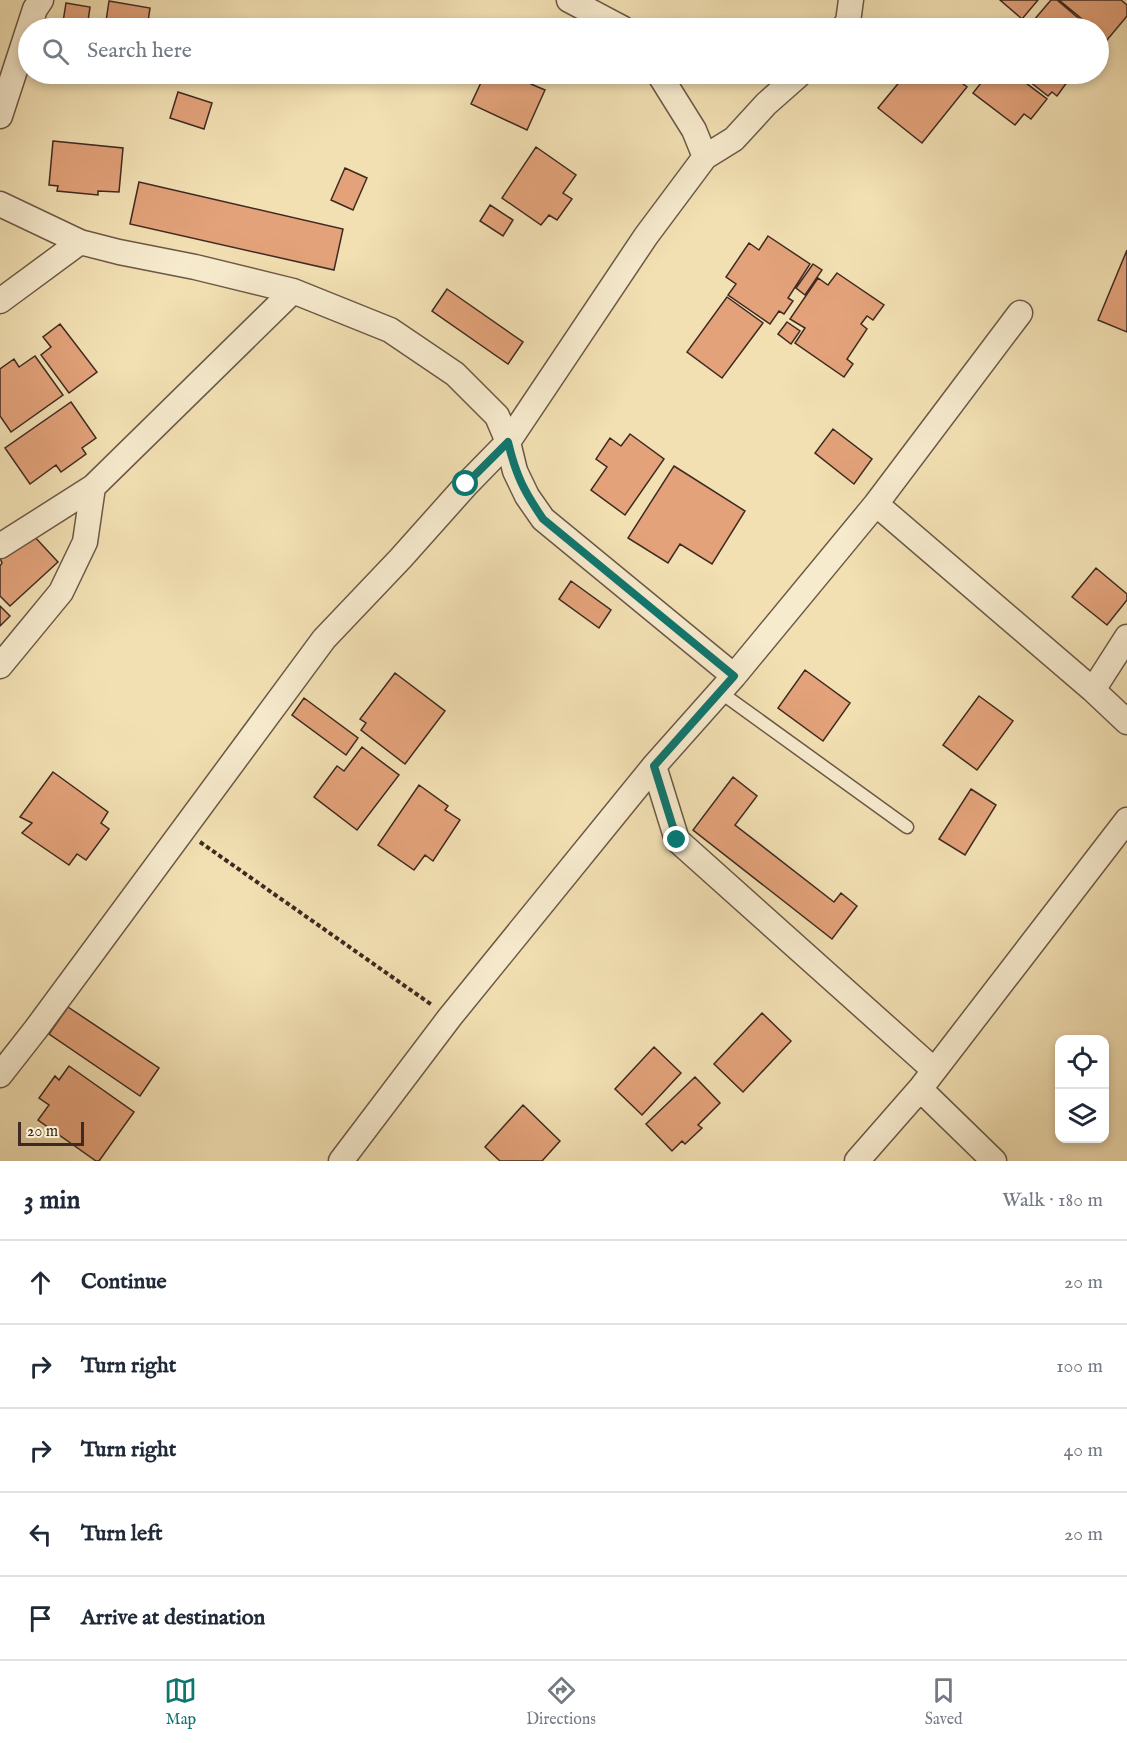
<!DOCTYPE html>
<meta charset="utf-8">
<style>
:root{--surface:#fff;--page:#f2f2f3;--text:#1f2937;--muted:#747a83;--line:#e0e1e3;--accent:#0f766e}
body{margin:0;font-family:"IM FELL English",serif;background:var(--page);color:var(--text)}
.controls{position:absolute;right:18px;bottom:18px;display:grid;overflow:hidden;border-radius:12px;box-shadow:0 3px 9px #0003}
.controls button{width:54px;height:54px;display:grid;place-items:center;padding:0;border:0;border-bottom:2px solid var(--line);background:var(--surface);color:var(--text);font:30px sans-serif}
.scale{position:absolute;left:18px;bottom:15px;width:66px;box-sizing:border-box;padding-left:6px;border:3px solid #3e2a22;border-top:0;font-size:16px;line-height:21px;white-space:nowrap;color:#3e2a22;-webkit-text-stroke:4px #f7ebce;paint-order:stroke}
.stop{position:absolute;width:18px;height:18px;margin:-14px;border:4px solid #0f766e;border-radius:50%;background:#fff}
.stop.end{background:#0f766e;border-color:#fff;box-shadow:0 2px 6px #0008}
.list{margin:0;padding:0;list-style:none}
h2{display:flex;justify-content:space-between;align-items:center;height:78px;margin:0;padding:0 24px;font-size:26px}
h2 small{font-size:20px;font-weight:400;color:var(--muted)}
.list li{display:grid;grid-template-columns:39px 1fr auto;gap:18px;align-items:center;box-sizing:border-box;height:84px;padding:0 24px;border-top:2px solid var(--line)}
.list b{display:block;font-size:22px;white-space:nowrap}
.list em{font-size:20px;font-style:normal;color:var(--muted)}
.icon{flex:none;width:33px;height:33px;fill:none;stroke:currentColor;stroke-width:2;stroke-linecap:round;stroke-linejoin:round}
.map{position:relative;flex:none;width:1127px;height:1161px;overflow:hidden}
.search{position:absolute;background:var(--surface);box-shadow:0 3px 9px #0003;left:18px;right:18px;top:18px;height:66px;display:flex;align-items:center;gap:15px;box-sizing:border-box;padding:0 21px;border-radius:33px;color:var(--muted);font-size:22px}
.sheet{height:498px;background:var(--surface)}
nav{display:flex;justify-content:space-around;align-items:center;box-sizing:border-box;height:84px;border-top:2px solid var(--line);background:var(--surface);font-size:16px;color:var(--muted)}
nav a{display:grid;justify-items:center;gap:3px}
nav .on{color:var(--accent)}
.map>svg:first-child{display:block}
</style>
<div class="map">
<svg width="1127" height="1161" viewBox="0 0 1127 1161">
<rect width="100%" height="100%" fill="#f2e0b3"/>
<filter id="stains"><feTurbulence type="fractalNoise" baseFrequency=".00333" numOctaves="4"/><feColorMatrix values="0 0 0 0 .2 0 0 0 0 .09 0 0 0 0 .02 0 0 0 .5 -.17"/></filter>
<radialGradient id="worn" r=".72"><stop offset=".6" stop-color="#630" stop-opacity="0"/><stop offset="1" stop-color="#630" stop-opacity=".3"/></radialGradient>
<path fill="#e3a27a" stroke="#3e2a22" stroke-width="1.5" d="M1000 0H1038L1022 19Z
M1051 0H1057L1090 28H1030L1028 27Z
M1059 0H1121L1127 5V16L1107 40 1098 33V28H1093Z
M109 1 150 8 147 28H105Z
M66 3 90 7 87 28H62Z
M485 74H531L535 76 531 84 545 90 527 130 471 104Z
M906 74H950L967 87 922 143 878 108Z
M988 74H1014L1047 99 1031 119 1024 114 1015 125 973 93Z
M1020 74H1073L1057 96 1052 92 1048 96Z
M178 92 212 103 204 129 170 118Z
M53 141 123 148 119 192 98 191V195L57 191 58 186 49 185Z
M536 147 576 175 563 193 572 199 557 220 549 215 541 225 502 198Z
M345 168 367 178 353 210 331 200Z
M139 182 343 229 334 270 130 224Z
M490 205 513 220 503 236 480 221Z
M768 236 810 264 788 298 793 301 784 314 779 311 770 324 728 295 736 284 726 277 749 243 759 250Z
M1127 250V332L1098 320Z
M813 264 822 270 805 295 796 288Z
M837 273 884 305 873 320 867 316 861 324 867 329 847 359 853 364 844 377 795 343 805 328 790 319 818 278 828 285Z
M447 289 523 342 508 364 432 311Z
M727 297 763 323 722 378 687 352Z
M787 322 800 331 791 344 778 334Z
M60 324 97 372 69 393 41 355 51 347 43 337Z
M35 356 63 395 11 432 0 416V369L14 359 19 367Z
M71 402 96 438 82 448 86 454 61 472 56 465 30 484 5 448Z
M833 429 872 459 854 484 815 453Z
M630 434 664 459 625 515 591 490 607 467 596 459 610 438 621 446Z
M674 466 745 511 712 564 680 544 668 563 628 538Z
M33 535 58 562 10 606 0 596V566L2 563 0 558Z
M1096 568 1127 594V600L1107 625 1072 597Z
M571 581 611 610 599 628 559 599Z
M0 606 10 616 0 626Z
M805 670 850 703 823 741 778 708Z
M395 673 445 711 405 764 361 730 366 723 360 719Z
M979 696 1013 721 977 770 943 745Z
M304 698 358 738 346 755 292 715Z
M362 747 399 775 357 830 314 797 337 766 344 771Z
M53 772 108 812 101 823 109 829 86 860 77 854 69 865 22 833 32 823 20 817Z
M733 777 757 796 735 825 834 902 841 893 857 906 832 939 693 830Z
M419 785 448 806 445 810 460 820 433 861 425 855 414 870 378 845Z
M971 789 996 805 965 855 939 839Z
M68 1007 159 1068 140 1096 49 1034Z
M762 1013 791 1041 743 1092 714 1064Z
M654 1047 681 1073 642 1115 615 1089Z
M69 1066 134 1112 99 1161H96L38 1120 49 1105 39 1098 55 1076 59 1080Z
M695 1077 720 1103 698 1125 702 1128 685 1144 682 1141 672 1151 646 1124Z
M523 1105 560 1141 542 1161H500L485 1147Z"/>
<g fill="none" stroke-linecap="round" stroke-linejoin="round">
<g stroke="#6b5846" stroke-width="15">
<path id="service" d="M720 692 907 827"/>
</g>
<g stroke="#6b5846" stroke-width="27">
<path id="minor" d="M569 0 622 28
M843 28 848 22 851 0
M0 116 35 9 41 0
M705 157 734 139 766 104 800 74
M0 204 80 242 119 252 195 267 293 291 390 330 455 374 497 416 508 442 515 471 527 496 543 519 734 676 876 504 1093 690 1127 722
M0 301 80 242
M876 504 1020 313
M0 546 93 487 293 291
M0 666 61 592 85 542 93 487
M1093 690 1127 637
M654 766 677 840 934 1070
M0 1075 36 1029 324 639 401 558 467 484 508 442 646 236 705 157 694 130 659 74
M920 1089 994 1161
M341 1161 450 1017 654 766 734 676
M857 1161 920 1089 1127 820"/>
</g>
<path stroke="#3e2a22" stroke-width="4" stroke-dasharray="4.5 3" stroke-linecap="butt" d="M200 842 432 1005"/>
<use href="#service" stroke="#f7ebce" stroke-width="12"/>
<use href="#minor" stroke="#f7ebce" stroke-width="24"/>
</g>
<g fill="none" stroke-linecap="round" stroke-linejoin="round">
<path stroke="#0f766e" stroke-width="8" d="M466 484 508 442C516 476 524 491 543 519L734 676 654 766 677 840"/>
</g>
<rect width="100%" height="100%" filter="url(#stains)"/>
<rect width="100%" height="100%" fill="url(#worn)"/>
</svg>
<div class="controls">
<button><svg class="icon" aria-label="locate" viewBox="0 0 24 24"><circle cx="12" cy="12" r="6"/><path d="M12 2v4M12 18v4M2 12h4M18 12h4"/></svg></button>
<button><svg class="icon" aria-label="layers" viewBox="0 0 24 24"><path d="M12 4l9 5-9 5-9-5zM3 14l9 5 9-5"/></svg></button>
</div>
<div class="scale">20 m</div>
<div class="stop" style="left:466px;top:484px"></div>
<div class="stop end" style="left:677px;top:840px"></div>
<div class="search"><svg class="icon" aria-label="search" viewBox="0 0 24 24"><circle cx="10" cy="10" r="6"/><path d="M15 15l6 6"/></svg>Search here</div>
</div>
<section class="sheet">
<h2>3 min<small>Walk · 180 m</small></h2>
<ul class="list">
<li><svg class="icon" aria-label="ahead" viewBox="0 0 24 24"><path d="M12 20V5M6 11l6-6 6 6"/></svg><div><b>Continue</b></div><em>20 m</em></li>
<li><svg class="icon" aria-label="right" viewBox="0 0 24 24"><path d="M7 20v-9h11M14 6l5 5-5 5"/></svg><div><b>Turn right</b></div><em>100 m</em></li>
<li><svg class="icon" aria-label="right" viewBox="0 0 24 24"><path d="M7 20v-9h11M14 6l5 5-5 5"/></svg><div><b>Turn right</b></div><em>40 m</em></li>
<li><svg class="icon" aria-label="left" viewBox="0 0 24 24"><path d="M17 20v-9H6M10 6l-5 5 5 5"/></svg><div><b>Turn left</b></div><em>20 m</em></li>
<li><svg class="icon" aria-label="arrive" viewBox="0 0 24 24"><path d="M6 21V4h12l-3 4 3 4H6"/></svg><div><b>Arrive at destination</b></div></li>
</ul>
</section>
<nav>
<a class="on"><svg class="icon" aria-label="map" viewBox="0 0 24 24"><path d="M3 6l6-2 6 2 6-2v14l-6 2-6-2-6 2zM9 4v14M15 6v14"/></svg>Map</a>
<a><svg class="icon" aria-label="directions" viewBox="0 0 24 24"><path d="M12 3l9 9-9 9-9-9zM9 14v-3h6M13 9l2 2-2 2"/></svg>Directions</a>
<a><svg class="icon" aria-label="saved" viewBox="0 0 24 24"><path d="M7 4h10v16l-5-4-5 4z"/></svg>Saved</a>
</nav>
